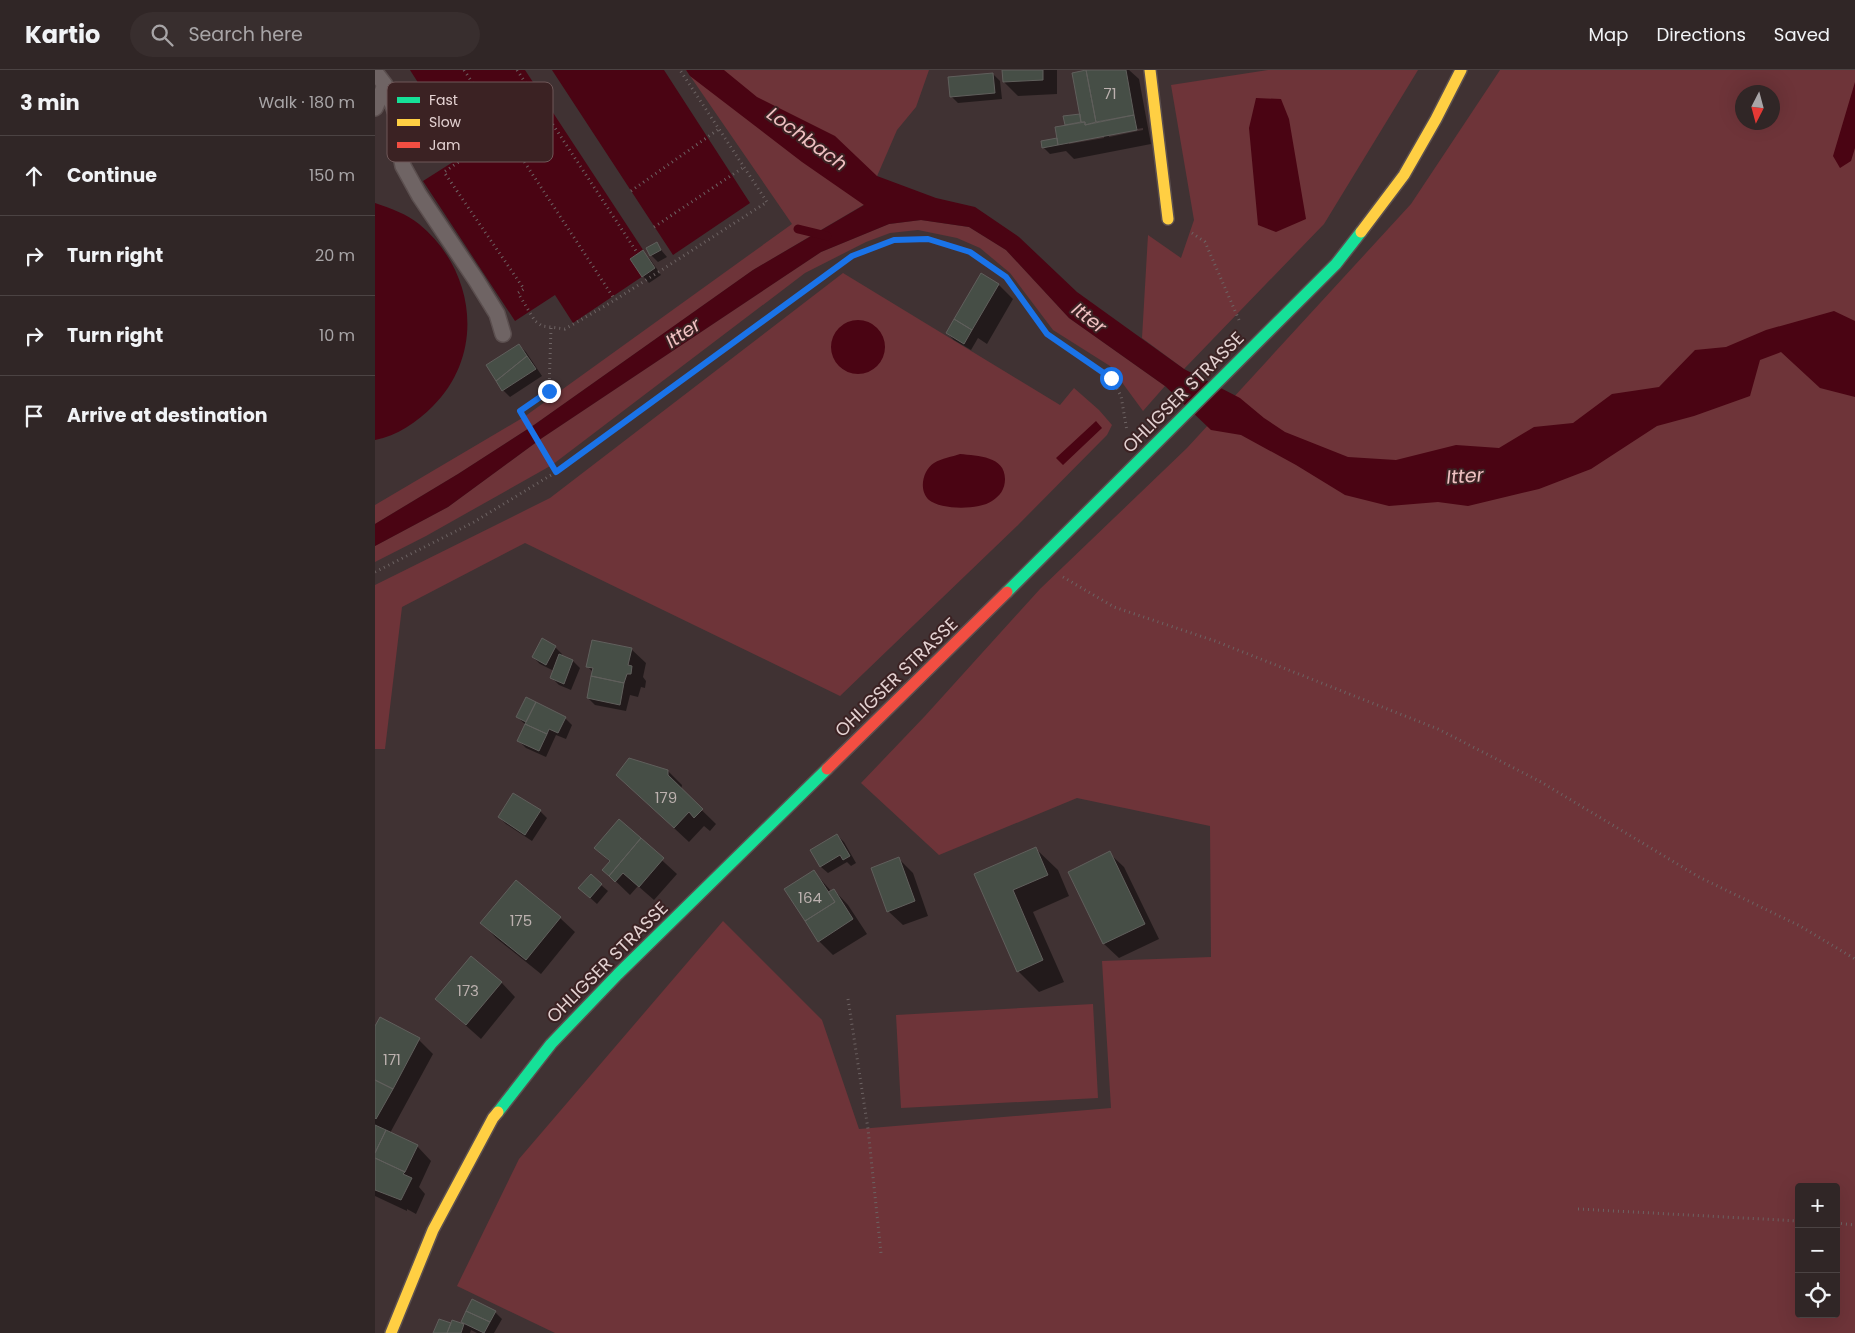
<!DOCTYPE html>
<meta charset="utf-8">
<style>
:root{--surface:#302626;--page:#382e2e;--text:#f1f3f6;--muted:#a8a5a7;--line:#4b4343}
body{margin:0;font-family:Poppins,sans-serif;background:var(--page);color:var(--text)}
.controls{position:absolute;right:15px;bottom:15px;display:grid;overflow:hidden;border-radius:5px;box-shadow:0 5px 20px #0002}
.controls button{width:45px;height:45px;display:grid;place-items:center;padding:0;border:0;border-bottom:1px solid var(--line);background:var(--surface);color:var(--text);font:25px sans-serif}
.compass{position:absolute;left:1360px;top:15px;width:45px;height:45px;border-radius:50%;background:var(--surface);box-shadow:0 5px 20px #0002;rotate:186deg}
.stop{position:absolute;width:15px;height:15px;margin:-11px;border:4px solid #1a73e8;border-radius:50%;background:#fff}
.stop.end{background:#1a73e8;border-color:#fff;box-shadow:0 1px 5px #0008}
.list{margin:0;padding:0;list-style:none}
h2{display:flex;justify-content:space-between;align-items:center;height:65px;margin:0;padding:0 20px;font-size:21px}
h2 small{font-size:16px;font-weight:400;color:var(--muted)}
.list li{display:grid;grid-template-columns:32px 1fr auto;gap:15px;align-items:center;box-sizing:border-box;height:80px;padding:0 20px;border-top:1px solid var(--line)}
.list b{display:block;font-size:19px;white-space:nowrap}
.list em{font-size:16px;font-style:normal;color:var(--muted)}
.icon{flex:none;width:28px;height:28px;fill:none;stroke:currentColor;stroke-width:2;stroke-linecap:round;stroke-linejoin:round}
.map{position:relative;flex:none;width:1480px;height:1263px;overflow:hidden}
header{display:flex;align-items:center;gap:30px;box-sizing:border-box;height:70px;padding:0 25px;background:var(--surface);border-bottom:1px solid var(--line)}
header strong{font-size:24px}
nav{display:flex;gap:28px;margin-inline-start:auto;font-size:18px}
.search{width:350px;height:45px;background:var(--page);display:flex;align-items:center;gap:12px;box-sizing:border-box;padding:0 18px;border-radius:28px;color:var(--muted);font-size:19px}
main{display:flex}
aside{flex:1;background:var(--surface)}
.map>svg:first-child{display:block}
</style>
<header>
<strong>Kartio</strong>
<div class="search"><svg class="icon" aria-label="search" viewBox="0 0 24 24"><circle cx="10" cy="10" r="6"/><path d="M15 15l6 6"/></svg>Search here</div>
<nav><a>Map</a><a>Directions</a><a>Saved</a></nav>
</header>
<main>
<aside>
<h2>3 min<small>Walk · 180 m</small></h2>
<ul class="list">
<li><svg class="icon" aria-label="ahead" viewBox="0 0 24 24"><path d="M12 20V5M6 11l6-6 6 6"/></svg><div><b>Continue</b></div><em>150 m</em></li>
<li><svg class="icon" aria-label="right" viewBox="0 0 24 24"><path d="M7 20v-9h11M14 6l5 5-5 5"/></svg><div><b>Turn right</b></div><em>20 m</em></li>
<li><svg class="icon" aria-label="right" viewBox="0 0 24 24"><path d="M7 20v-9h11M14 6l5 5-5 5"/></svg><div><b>Turn right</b></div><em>10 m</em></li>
<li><svg class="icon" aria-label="arrive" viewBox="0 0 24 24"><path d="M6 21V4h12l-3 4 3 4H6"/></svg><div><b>Arrive at destination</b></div></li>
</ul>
</aside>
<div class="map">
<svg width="1480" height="1263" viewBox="0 0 1480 1263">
<rect width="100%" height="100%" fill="#403233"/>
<path fill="#6e3439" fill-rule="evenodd" d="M311 0H554L541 37 522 60 490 134 378 200 159 355 83 404 0 454V435L149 347 417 154Z
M893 0H1043L949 154 809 299 767 268 773 165 806 188 819 150 796 15Z
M1125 0H1480V1263H180L82 1216 144 1089 348 851 447 950 484 1059 736 1038 727 891 836 887 835 756 702 728 564 785 486 713 550 646 665 519 812 378 1036 134ZM1368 22H1398V52H1368ZM1424 1117H1461V1244H1424Z
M546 150 594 157 631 180 694 248 790 316 768 341 735 296 678 260 635 203 605 178 582 168 543 160 515 163 491 172 430 203 177 395 51 466 0 492V476L73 437 167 368 446 182 514 154Z
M468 203 685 335 699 318 724 340 737 355 732 365 644 454 465 626 150 473 27 537 10 679H0V515L175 428Z
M718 934 723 1028 526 1038 521 945Z"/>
<path fill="#4a0413" d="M35 0H150L280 198 198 253 180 225 140 251 48 111 89 85Z
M177 0H289L375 133 298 185Z
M311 0H349L382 27 460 66 502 106 561 128 600 137 644 167 702 222 809 299 865 328 889 348 910 362 973 387 1021 390 1081 375 1124 378 1159 357 1198 353 1237 324 1284 317 1320 280 1351 277 1391 260 1459 241 1480 251V327L1445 318 1406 282 1385 290 1375 326 1319 346 1282 356 1216 399 1164 419 1093 436 1063 432 1014 436 970 425 921 395 866 365 836 360 790 316 694 248 631 180 594 157 546 150 514 154 446 182 167 368 73 437 0 476V454L83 404 159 355 378 200 489 135 427 92 315 6Z
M1480 12V78L1476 91 1465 98 1458 86Z
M881 28 906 29 914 49 931 149 901 162 883 155 874 58Z
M0 133C15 138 32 144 44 154 100 200 111 283 58 336 42 352 22 366 0 370Z
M456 277a27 27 0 1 1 54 0a27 27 0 1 1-54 0Z
M721 351 727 358 688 395 681 388Z
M585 384C603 386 630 386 630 409 630 419 625 426 617 431 604 440 566 440 554 430 543 420 548 400 559 393 567 388 577 387 585 384Z"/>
<path fill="#0007" fill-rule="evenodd" d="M628 0H682V24L643 26 629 12Z
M720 0H754L764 9 776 74 699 89 691 81 675 84 668 77 681 70 693 56 691 55 706 45ZM768 58V60L734 67V64ZM729 65V68L694 74V72Z
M618 4 625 11 627 29 583 33 576 26Z
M281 174 292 187 283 192 276 185Z
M268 182 275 189 286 205 274 213 268 206Z
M624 215 638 229 612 274 603 268 596 280 579 270 572 263Z
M144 275 151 282 167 306 135 327 128 320Z
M180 577 187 584 186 586 198 591 205 598 196 620 184 615 177 608 179 601 165 594 158 587Z
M256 579 271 593 268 607 271 611 270 618 266 617 263 627 255 625 251 641 220 635 213 628 218 602 212 596Z
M151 628 190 648 197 655 191 669 181 665 171 687 151 678 144 671 151 655 142 647Z
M293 701 307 715 306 720 341 754 335 761 329 756 314 772 242 705Z
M165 741 172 748 157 771 131 754 124 747Z
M244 751 302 804 279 830 263 816 255 825 229 800 236 793 220 778Z
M462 765 469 772 481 793 476 796 472 792 453 803 446 797 437 781Z
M661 779 683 800 694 826 658 842 689 912 664 922 643 901 601 805Z
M734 783 749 797 784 869 744 888 729 874 694 802Z
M523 788 538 803 553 846 528 855 513 841Z
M439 802 457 822 459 820 473 835 492 864 458 885 444 871Z
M226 815 233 821 222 834 212 825Z
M185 848 200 862 166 904 121 868 107 853Z
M126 912 140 927 106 969 61 929Z
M0 959 44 970 58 984 15 1063 42 1076 56 1091 44 1117 50 1124 41 1144 32 1139V1141L0 1126Z
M98 1231 120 1242 127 1249 119 1263H102L96 1260 95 1263H60L64 1250 77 1255 86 1254Z"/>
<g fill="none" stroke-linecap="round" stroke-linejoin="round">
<path stroke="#4a0413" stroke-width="9" d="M423 159 452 166"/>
</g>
<path fill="#464e46" stroke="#605f5c" d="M627 0H668V10L628 12Z
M711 0H751L759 45 721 52Z
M711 0 721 52 710 55V52H706L697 3Z
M618 3 620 23 575 27 573 7Z
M705 44 706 52 690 55 688 46Z
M759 45 762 60 683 75 680 57 710 52V55Z
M682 68 683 75 667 78 666 71Z
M282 172 286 180 275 186 271 178Z
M268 180 280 198 267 207 255 189Z
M606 203 624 214 597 260 579 249Z
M579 249 597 260 589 274 571 263Z
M144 274 152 286 121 311 111 295Z
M152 286 161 299 127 321 121 311Z
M167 568 181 576 171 595 157 587Z
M217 570 257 578 253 595 257 596 256 604H252L249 613 216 606 218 598 211 597Z
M184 584 198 590 189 614 175 608Z
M216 606 249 613 245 635 212 628Z
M151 627 161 632 151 652 141 647Z
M161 632 191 647 183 663 174 659 172 664 150 654Z
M150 654 172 664 164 681 142 671Z
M254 688 293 700V705L328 739 319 748 314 742 299 758 241 705Z
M138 723 166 740 150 765 123 747Z
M244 749 266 768 234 806 227 800 235 791 219 778Z
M462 764 475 786 468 790 465 785 445 797 435 780Z
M266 768 289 788 264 817 248 803 240 812 234 806Z
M661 777 673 805 638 820 668 890 642 902 599 804Z
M735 781 770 854 728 874 693 802Z
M524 787 540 831 512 842 496 798Z
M439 800 460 832 430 851 409 819Z
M216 804 227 814 215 828 203 818Z
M141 810 186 847 151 890 105 853Z
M459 819 478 849 443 872 430 851 460 832 453 822Z
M96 886 127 912 91 955 60 929Z
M5 947 45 968 18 1019 0 1010V956Z
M0 1010 18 1019 1 1049 0 1048Z
M0 1055 11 1060 0 1083Z
M11 1060 43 1075 30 1102 0 1088V1083Z
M0 1088 30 1102 28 1104 37 1108 26 1130 0 1120Z
M97 1229 121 1241 115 1252 91 1241Z
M91 1241 115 1252 109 1263 86 1252Z
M64 1249 76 1253 72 1263H58Z
M77 1250 89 1254 86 1263H72Z"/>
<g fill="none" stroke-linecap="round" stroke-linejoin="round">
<g stroke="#5b4f4f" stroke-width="18">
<path id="lane" d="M0 2 10 15 0 38
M10 15 24 51 25 81 28 96 44 125 101 210 122 244 128 264"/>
</g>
<g stroke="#5b4f4f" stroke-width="14">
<path id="fast" d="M632 522 961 194 986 162
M123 1042 176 974 243 904 452 699"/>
</g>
<g stroke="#5b4f4f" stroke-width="14">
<path id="slow" d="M775 0 793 149
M986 162 1029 105 1061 49 1086 0
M16 1263 58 1160 118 1048 123 1042"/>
</g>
<g stroke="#5b4f4f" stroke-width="14">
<path id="jam" d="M452 699 632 522"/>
</g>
<path stroke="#6d6363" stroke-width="3" stroke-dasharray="1 4" stroke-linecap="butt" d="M89 0 240 230
M142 0 263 184
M166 36 69 102 149 219 143 223 160 251 167 256 190 259 240 230 392 132 305 0
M256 121 344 59
M279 157 369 97
M817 163 830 172 864 250
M176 258 174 321 145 341 181 402
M0 502 99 452 181 402 477 186 519 170 553 169 595 182 631 207 672 264 736 308 746 326 752 361
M688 507 739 537 840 571 1063 659 1166 712 1324 807 1425 856 1480 889
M473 929 493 1059 506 1183
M1203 1139 1424 1151
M1461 1153 1480 1155"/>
<use href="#lane" stroke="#6f6464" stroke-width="15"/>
<use href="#fast" stroke="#16e098" stroke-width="11"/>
<use href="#slow" stroke="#ffcf43" stroke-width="11"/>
<use href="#jam" stroke="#f24e42" stroke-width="11"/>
</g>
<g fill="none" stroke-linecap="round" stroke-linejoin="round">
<path stroke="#1a73e8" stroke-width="6" d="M174 321 145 341 181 402 477 186 519 170 553 169 595 182 631 207 672 264 736 308"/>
</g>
<g text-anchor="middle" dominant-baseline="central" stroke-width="4" stroke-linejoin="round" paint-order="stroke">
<g font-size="15" fill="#bcb1af">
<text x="735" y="23">71</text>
<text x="291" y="727">179</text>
<text x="435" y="827">164</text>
<text x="146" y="850">175</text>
<text x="93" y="920">173</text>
<text x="17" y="989">171</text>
</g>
<g font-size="18" fill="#e4d2d2" stroke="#3b2223">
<text transform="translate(808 322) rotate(-45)">OHLIGSER STRASSE</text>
<text transform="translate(521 607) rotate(-44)">OHLIGSER STRASSE</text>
<text transform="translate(232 892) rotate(-45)">OHLIGSER STRASSE</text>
</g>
<g font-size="19" font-style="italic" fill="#f0c1c2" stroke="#3b2223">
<text transform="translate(432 69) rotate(36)">Lochbach</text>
<text transform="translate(714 248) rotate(37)">Itter</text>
<text transform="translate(308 263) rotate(-34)">Itter</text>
<text transform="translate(1090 406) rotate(-4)">Itter</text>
</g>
</g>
<rect x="12" y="12" width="166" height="80" rx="8" fill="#3b2223" stroke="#6e5758" stroke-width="1"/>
<rect x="22" y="27" width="23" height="6" fill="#16e098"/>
<rect x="22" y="49" width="23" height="7" fill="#ffcf43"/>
<rect x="22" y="72" width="23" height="6" fill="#f24e42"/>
<g font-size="14" fill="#e4d2d2">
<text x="54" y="35">Fast</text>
<text x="54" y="57">Slow</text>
<text x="54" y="80">Jam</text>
</g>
</svg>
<div class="controls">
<button>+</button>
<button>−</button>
<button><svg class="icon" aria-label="locate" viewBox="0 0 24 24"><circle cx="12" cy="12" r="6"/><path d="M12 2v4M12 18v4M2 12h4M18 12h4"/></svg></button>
</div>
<svg class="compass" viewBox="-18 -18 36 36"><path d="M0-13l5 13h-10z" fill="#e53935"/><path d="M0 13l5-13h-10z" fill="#a8a5a7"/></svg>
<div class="stop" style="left:736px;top:308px"></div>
<div class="stop end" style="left:174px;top:321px"></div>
</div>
</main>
